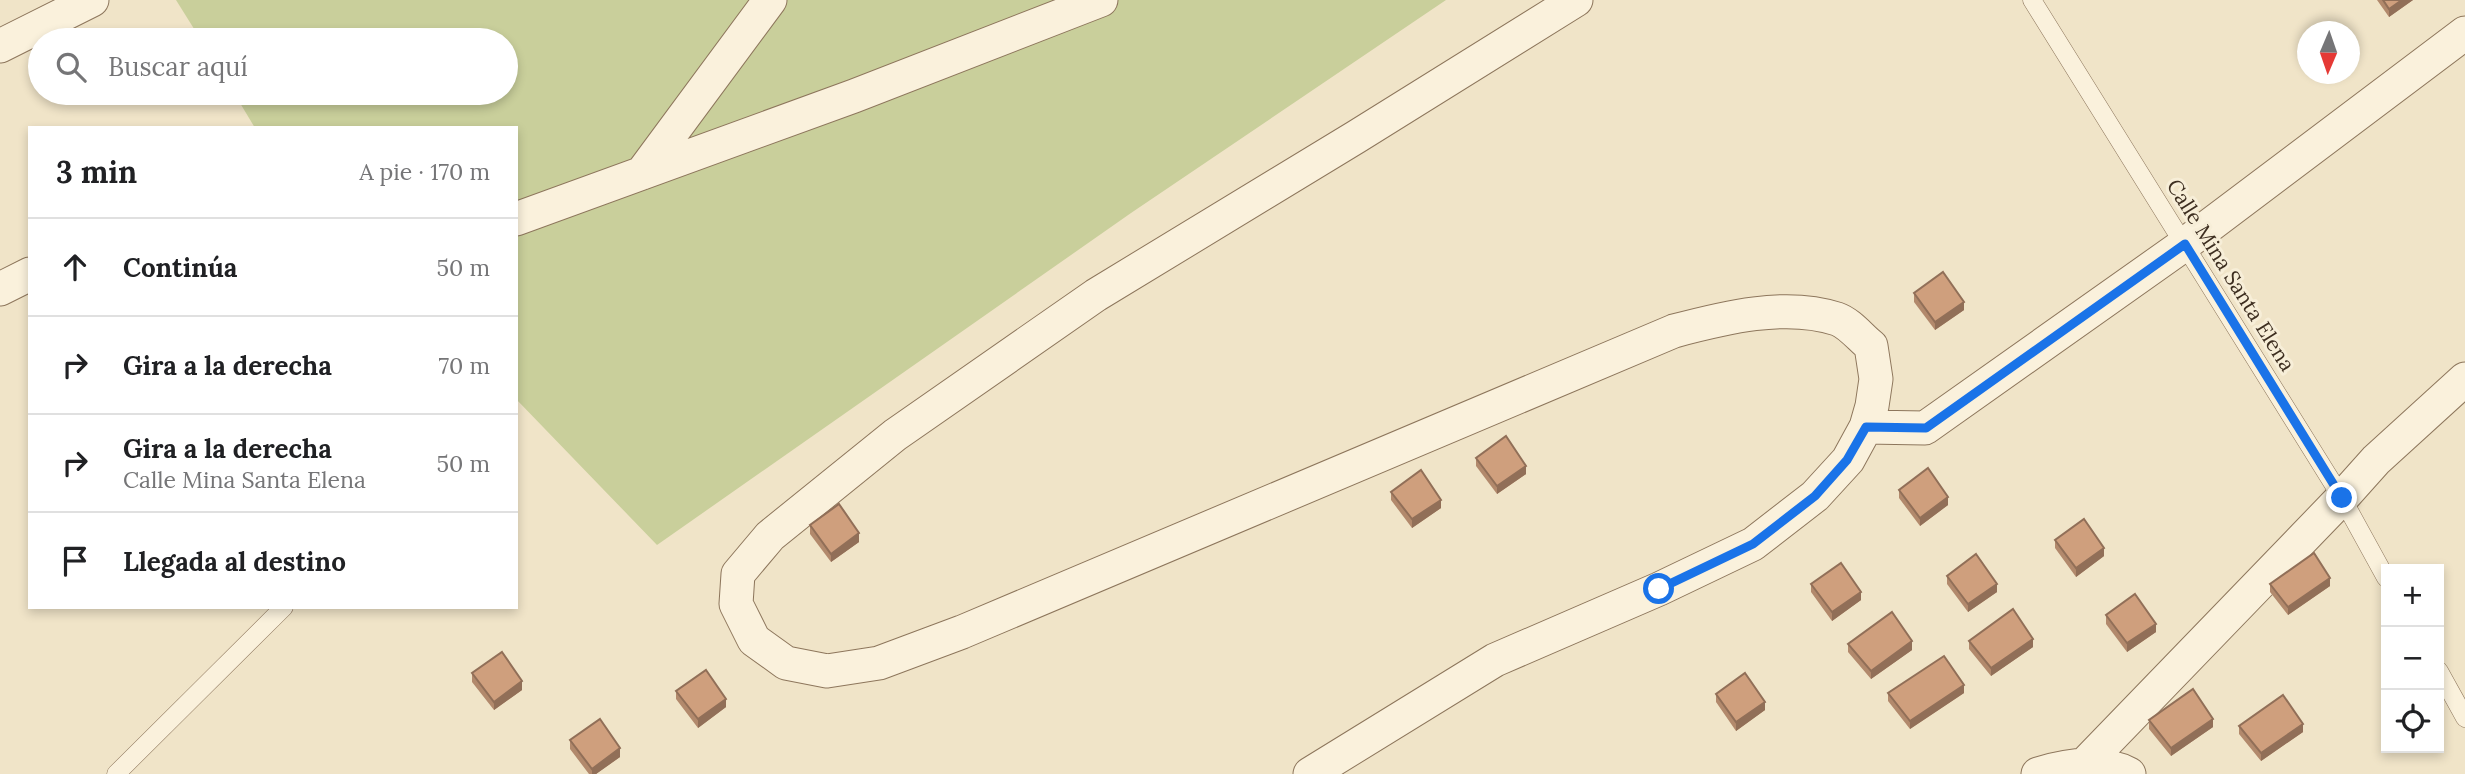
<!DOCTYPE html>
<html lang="es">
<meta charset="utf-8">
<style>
:root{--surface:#fff;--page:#f6f6f6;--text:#202124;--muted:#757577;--line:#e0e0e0}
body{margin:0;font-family:Lora,serif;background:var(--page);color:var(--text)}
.controls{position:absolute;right:21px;bottom:21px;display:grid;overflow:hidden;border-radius:0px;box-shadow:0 4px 10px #0003}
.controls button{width:63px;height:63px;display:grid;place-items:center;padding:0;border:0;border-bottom:2px solid var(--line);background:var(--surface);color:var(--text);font:35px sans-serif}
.compass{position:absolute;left:2297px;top:21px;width:63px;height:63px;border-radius:50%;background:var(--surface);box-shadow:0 4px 10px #0003;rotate:182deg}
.stop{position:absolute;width:21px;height:21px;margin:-16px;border:5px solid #1a73e8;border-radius:50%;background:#fff}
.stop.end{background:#1a73e8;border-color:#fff;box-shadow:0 2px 7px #0008}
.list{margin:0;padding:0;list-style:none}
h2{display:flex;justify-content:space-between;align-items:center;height:91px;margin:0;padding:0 28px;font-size:30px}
h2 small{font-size:23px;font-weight:400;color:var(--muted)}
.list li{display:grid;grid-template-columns:46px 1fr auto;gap:21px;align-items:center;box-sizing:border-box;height:98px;padding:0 28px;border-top:2px solid var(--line)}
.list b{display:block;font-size:26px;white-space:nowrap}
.list p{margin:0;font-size:23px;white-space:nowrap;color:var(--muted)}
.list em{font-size:23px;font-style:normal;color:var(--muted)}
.icon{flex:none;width:38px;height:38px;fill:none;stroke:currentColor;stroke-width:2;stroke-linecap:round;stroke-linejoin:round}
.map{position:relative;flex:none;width:2465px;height:774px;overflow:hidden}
.search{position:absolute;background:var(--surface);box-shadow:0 4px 10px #0003;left:28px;top:28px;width:490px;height:77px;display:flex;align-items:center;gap:18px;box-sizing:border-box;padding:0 24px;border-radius:38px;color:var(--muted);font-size:26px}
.panel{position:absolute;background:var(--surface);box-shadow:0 4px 10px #0003;left:28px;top:126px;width:490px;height:483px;border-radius:0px}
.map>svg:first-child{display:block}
</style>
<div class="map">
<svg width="2465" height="774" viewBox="0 0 2465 774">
<rect width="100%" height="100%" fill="#f0e4c8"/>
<path fill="#c9cf9b" d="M176 0H1446L1131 213 657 545 516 399V128H255L234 93H506V40H201Z"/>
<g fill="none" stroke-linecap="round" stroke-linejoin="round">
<g stroke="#8d765c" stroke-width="19">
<path id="service" d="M2032 0 2342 498 2386 578
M2439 671 2465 718
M116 774 284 607"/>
</g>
<g stroke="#8d765c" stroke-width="35">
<path id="minor" d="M0 46 92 0
M642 173 770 0
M516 219 854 96 1101 0
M0 289 30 274
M1866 427 1925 428 2185 244 2465 33
M2084 765 2342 498 2376 460 2465 379
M1310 774 1495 660 1659 589 1753 544 1815 496 1848 460 1866 427 1872 406 1876 379 1871 346C1861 338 1849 323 1837 319 1786 302 1723 318 1674 331L962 632 879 663 827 671 786 663 754 640 736 604 738 574 770 536 895 435 1096 295 1356 137 1576 0
M2038 774C2067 765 2101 759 2129 774"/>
</g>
<use href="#service" stroke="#faf1dc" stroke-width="18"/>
<use href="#minor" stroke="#faf1dc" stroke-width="33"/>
</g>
<path fill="#b2896c" d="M2377 0H2413L2389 17Z
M1914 293 1964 310 1935 330 1914 302Z
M1476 458 1526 474 1497 494 1476 466Z
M1899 490 1948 505 1920 526 1899 498Z
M1391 492 1441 508 1412 528 1391 500Z
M810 525 859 542 831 562 810 534Z
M2055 540 2104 556 2076 577 2055 548Z
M1947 576 1997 592 1968 612 1947 584Z
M1811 584 1861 600 1832 621 1811 592Z
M2270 584 2330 586 2288 615 2270 592Z
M2106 615 2156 632 2127 652 2106 624Z
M1969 641 2033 647 1991 676 1969 649Z
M1848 644 1912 650 1871 679 1848 652Z
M472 673 522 690 494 710 472 682Z
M676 691 726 707 698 728 676 699Z
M1888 693H1964L1910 729 1888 701Z
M1716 694 1765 710 1736 731 1716 702Z
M2149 720 2213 727 2171 756 2149 729Z
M2239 726 2303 732 2261 761 2239 734Z
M570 740 620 757 596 774H589L570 749Z"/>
<path fill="#916f58" d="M2402 0H2413L2389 17V9Z
M1964 302V310L1935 330V322Z
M1526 466V474L1497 494V486Z
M1948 497V505L1920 526V518Z
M1441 500V508L1412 528V519Z
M859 533V542L831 562V554Z
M2104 548V556L2076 577V568Z
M2330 578V586L2288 615V607Z
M1997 584V592L1968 612V604Z
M1861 592V600L1832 621V612Z
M2156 624V632L2127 652V643Z
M2033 639V647L1991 676V668Z
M1912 641V650L1871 679V671Z
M522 681V690L494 710V702Z
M1964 685V693L1910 729V721Z
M726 699V707L698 728V719Z
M1765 702V710L1736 731V722Z
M2213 719V727L2171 756V748Z
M2303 724V732L2261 761V753Z
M620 748V757L596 774H592V769Z"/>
<path fill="#cf9f7d" stroke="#916f58" stroke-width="2" d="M2383 0H2402L2389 9Z
M1943 272 1964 302 1935 322 1914 293Z
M1506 436 1526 466 1497 486 1476 458Z
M1928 468 1948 497 1920 518 1899 490Z
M1421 470 1441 500 1412 519 1391 492Z
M839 504 859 533 831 554 810 525Z
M2084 519 2104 548 2076 568 2055 540Z
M2314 553 2330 578 2288 607 2270 584Z
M1976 554 1997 584 1968 604 1947 576Z
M1841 563 1861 592 1832 612 1811 584Z
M2135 594 2156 624 2127 643 2106 615Z
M2013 609 2033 639 1991 668 1969 641Z
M1892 612 1912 641 1871 671 1848 644Z
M502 652 522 681 494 702 472 673Z
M1944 656 1964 685 1910 721 1888 693Z
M706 670 726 699 698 719 676 691Z
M1745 673 1765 702 1736 722 1716 694Z
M2193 689 2213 719 2171 748 2149 720Z
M2283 695 2303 724 2261 753 2239 726Z
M600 719 620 748 592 769 570 740Z"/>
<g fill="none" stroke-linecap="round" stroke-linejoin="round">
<path stroke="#1a73e8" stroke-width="9" d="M1659 589 1753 544 1815 496 1847 460 1866 427 1926 428 2185 244 2342 498"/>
</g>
<g text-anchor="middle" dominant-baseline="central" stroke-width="6" stroke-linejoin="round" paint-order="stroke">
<g font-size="21" fill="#3d2e20" stroke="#f7eed8">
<text transform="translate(2231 275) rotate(58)">Calle Mina Santa Elena</text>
</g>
</g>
</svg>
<div class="controls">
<button>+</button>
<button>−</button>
<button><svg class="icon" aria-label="locate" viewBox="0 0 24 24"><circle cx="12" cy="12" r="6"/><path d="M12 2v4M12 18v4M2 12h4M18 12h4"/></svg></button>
</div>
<svg class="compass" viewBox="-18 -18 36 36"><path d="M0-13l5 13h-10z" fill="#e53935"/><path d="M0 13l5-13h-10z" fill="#757577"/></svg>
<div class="stop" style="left:1659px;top:589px"></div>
<div class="stop end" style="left:2342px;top:498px"></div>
<div class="search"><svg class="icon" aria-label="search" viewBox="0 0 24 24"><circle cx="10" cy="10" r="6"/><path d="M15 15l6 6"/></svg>Buscar aquí</div>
<section class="panel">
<h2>3 min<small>A pie · 170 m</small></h2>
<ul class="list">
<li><svg class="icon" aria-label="ahead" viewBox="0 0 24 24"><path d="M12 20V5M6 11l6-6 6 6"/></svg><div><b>Continúa</b></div><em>50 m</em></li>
<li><svg class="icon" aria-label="right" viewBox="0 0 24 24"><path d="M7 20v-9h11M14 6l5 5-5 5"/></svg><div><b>Gira a la derecha</b></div><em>70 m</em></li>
<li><svg class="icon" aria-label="right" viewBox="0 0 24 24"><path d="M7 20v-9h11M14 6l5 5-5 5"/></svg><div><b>Gira a la derecha</b><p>Calle Mina Santa Elena</p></div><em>50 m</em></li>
<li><svg class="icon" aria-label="arrive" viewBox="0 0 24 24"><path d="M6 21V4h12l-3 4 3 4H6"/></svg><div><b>Llegada al destino</b></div></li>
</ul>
</section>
</div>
